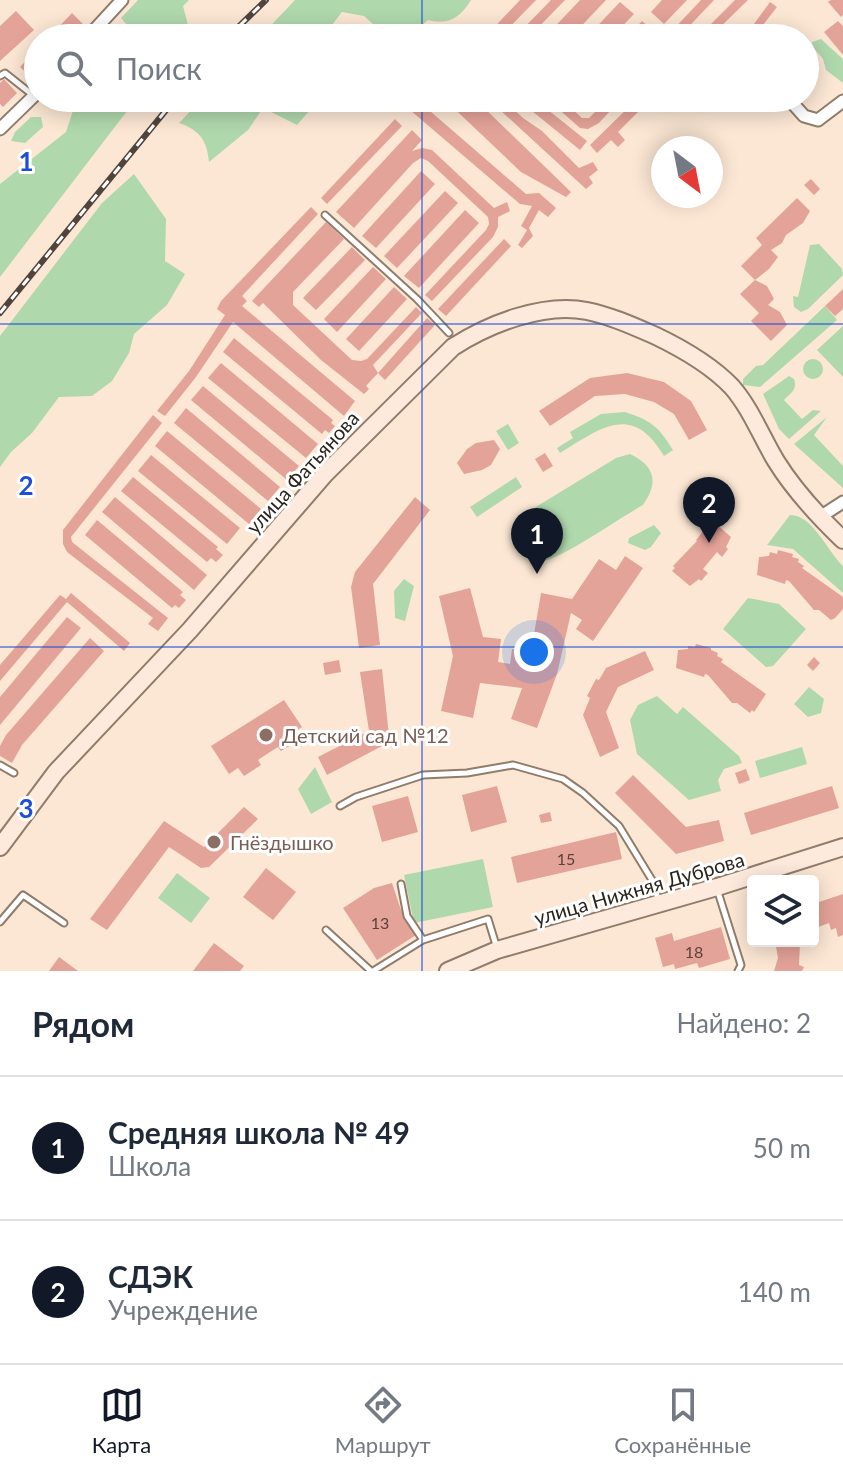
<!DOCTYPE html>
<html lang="ru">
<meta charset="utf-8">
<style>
:root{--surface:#fff;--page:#f6f6f7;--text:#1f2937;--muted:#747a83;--line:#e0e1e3;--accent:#111827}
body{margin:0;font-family:Lato,sans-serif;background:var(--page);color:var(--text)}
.controls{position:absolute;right:24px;bottom:24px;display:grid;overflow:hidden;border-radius:8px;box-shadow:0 4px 20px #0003}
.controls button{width:72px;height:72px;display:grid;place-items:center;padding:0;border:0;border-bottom:2px solid var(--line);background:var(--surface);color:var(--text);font:40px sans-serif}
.compass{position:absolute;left:651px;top:136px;width:72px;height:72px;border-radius:50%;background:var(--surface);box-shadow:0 4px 20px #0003;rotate:148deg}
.you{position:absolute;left:534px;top:652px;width:28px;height:28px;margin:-20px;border:6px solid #fff;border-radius:50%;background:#1a73e8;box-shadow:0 0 0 12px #1a73e833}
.badge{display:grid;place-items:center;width:52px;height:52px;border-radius:50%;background:var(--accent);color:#fff;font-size:26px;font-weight:700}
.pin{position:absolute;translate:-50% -66px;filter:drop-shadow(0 2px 4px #0008)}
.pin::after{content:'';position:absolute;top:42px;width:28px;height:24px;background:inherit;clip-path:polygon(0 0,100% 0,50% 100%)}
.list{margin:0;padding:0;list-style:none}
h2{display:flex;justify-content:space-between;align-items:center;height:104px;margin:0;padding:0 32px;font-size:34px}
h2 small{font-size:26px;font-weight:400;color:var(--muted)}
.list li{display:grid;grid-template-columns:52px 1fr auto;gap:24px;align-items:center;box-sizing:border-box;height:144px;padding:0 32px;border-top:2px solid var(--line)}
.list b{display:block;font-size:30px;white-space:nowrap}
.list p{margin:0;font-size:26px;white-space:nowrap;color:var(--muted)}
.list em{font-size:26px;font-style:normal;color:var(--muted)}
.icon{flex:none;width:44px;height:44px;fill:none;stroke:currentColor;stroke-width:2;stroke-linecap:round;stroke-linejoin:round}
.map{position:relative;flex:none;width:843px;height:971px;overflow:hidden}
.search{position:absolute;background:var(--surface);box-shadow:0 4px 20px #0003;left:24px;right:24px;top:24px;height:88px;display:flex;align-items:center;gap:20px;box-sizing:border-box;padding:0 28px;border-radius:44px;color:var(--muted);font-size:30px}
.sheet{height:392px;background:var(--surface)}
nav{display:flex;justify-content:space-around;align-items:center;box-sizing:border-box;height:112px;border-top:2px solid var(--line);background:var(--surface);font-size:22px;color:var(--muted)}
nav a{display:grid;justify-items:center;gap:4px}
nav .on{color:var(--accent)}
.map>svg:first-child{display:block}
</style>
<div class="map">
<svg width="843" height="971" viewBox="0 0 843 971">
<rect width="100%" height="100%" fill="#fce7d4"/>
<path fill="#b0d8ad" d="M138 0H189L183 6 189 29 183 38H115L126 24 121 18Z
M295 0H471C460 18 449 25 428 20L409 37 386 36 364 16 342 12 322 38H259Z
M821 39 843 59V83L826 70 823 59 812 46V42Z
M77 98H137L0 277V184L66 132Z
M203 98H309L311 109 297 125 263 108 248 130 209 162C207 141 200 130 179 123Z
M31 117H41L43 127 25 143 11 141 15 132Z
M134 174 166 219 165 261 185 274 167 305 134 334 129 353 112 381 92 396 59 397 32 433 11 452 0 467V336L102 203Z
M819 244 842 269 843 275 808 309 801 312 794 307 793 296 798 297 810 245Z
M825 306 837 320 760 387 743 385V379L756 366 763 365Z
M843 326V377L817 350Z
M803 369a10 10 0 1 1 20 0a10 10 0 1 1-20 0Z
M789 376 794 379C798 390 790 393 784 400L802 419 813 410 821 411 789 439 779 429 763 394Z
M625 412C652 421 658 426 673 450L664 456C632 402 601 428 560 453L557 448 573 438 570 432 601 414Z
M827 417 814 435 843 466V488L794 444Z
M508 424 519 443 508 450 496 431Z
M630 454C655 466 659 482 643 505 621 517 563 558 543 561 531 563 522 557 517 547 510 534 518 524 526 513L616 458Z
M516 477 522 487 477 517 470 507Z
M790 515C813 515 827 551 843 566V593L793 549 767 545Z
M654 525 661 533 651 547 645 550 628 543 629 538Z
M404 579 414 586 405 621 395 618 394 591Z
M748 598 779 604 806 629 773 666 766 667 723 629Z
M809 687 824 699 821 713 808 717 794 704Z
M657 696 677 714 683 707 739 756 742 763 724 769 718 780 721 791 689 800 637 754 630 720 638 705Z
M802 747 807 764 760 778 755 761Z
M315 767 332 802 311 814 298 789Z
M483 859 493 907 414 923 404 875Z
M177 873 210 898 191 923 158 898Z"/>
<path fill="#e4a399" d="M520 0H536L499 38H484Z
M551 0H565L528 38H514Z
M580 0H606L570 38H544Z
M662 0H687L664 24 651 12Z
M701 0H714L678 38 671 32Z
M735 0H748L709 38H697Z
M831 0H843V15L841 17 828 2Z
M620 2 634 14 611 38H586Z
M770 2 777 7 759 30 749 38H735L754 24Z
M16 11 34 30 0 61V26Z
M72 13 86 27 75 38H48Z
M642 21 655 33 650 38H626Z
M838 21 843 26V55L824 32Z
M38 48V76L34 80 20 67Z
M4 79 17 93 3 107 0 104V83Z
M396 98H415L526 194 539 193 556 208 548 217 539 210 529 228 533 236 522 248 518 245 527 230 521 226 532 206 520 204Z
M443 98H474L571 192 566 197 521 172Z
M487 98H502L523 118 542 131 579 168 593 162 598 170 589 177 593 183 586 189Z
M516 98H533L587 141 580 150Z
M546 98H560L582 118H589L609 98H622L599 123 588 129 580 128Z
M577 98H595L587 107Z
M638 98H652L618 132 625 140 618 147 611 140 597 153 590 145Z
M395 119 402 126 327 204 321 198Z
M412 130 422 140 412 151 422 148 432 150 494 208 507 202 510 211 498 217V227L493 237 432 301 425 295 486 230 489 224 488 217 428 161 421 158 413 163 354 228 336 212Z
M421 171 435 184 376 248 362 236Z
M811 179 820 189 814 195 804 185Z
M445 191 458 203 397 268 384 256Z
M797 198 810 211 803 223 786 235 782 243 771 250 778 257 769 269 755 280 741 266 762 245 756 238Z
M311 207 318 214 242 296 247 301 242 306 355 401 344 416 233 322 196 377 165 416 157 411 189 371 225 315 217 309 221 301Z
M465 210 479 223 419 288 404 276Z
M326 222 344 239 293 292V305L352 360 361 361 367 359 416 307 422 313 373 365 378 373 366 386 369 389 364 394 321 360 263 303 259 307 252 301Z
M504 239 511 246 446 316 438 309Z
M352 247 365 260 316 310 303 298Z
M373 267 386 279 337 332 324 319Z
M755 280 767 286 774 299 768 305 780 312 787 325 771 341 751 321 759 313 740 294Z
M394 287 407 299 359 351 346 339Z
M843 289V309L835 316 825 306Z
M427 318 435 325 385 380 378 373Z
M234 338 333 420 331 423 335 426 329 433 325 430 322 434 223 352Z
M221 363 318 444 306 458 208 378Z
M627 373 664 382 691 401 707 430 689 440 674 414 654 402 625 394 595 396 550 426 539 411 590 378Z
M203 386 299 466 287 480 191 400Z
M186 408 280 487 268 501 174 423Z
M153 415 162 423 71 537 72 542 168 618 158 631 148 624 153 618 67 552 63 544V530Z
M167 431 261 509 249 524 155 446Z
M494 440 500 449 491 465 482 470 464 474 457 463 467 449 476 443Z
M545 453 553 466 543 472 535 459Z
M151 455 240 528 227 544 138 471Z
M133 477 218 547 216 549 223 555 216 562 211 558 207 562 121 491Z
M115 497 207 575 194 590 102 512Z
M415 497 430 510 373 584 380 645 359 648 351 587 355 572Z
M97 520 183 592 180 595 186 600 179 608 175 605 172 608 85 535Z
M714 522 731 537 726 547 728 549 722 557 717 552 703 569 708 573 701 581 699 579 690 586 672 571 675 568 673 566 697 541 696 540 709 524 711 526Z
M778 550 793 554 792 557 799 559 798 562 804 566 802 568 843 597V609L835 618 831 620 819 610H814L789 581 786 580 785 584 757 575 759 557 769 556 770 552 777 554Z
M625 556 643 568 593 641 576 629 582 620 571 613 557 674 537 728 511 719 522 688 480 683 473 718 441 711 453 656 439 596 470 588 483 637 501 639 498 662 510 664 512 649 531 652 541 593 572 599 599 559 616 570Z
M71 593 130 643 124 651 67 602 0 681V665L60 595 66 599Z
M67 617 81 628 0 725V697Z
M90 638 104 651 22 745 12 763 0 756V746L6 735Z
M696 644 711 648V650L718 653 717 656 723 659 721 662 766 694 754 712 752 710 750 713 737 703H732L708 675 705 674 704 677 676 668 678 650 688 649V646L695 647Z
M645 651 654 670 618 687 606 712 619 748 600 757 583 715 590 698 587 696 596 679 599 680 606 668Z
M814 657 820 663 813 671 807 665Z
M339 660 341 672 325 675 323 663Z
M382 669 389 736 384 745 327 775 318 757 369 731 360 672Z
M284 700 302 727 296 731 301 739 281 751 278 747 267 754 258 760 261 765 244 776 238 768 229 774 211 746Z
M746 769 750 780 739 784 735 773Z
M633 775 686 827 719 820 724 841 676 854 615 793Z
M497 786 507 822 471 832 462 795Z
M832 786 839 808 751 835 744 813Z
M408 796 418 832 382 842 372 806Z
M244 807 258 819 209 867 201 868 169 847 107 930 90 919 164 821 204 847Z
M550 812 552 821 541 823 539 815Z
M616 832 622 859 517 883 511 857Z
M266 868 296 892 273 920 243 897Z
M392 883 401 910 416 935 377 960 343 908 374 888Z
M843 894V935L838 937 836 928 831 930 829 923 813 929V904Z
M721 927 730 959 699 968 697 963 675 969 674 964 663 967 655 938 672 933 674 941Z
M775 941H808L800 944 799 965 804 967 802 971H774L778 958Z
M214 943 244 966 240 971H193Z
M59 957 78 971H49Z"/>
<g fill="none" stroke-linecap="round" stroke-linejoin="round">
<g stroke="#8f7c6b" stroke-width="9">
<path id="lane" d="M0 76 5 73 34 96
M325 215 417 299 449 333
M0 765 14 773
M340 806 356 797 423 775 467 773 513 765 563 779 583 793 619 826 652 880 659 902
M401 884 407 916 423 940
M718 892 741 965 738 971
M0 922 23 895 64 923
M326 930 371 971
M373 971 423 940 488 919 496 945"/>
</g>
<g stroke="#8f7c6b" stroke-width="15">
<path id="street" d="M87 38 122 0
M788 98 804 116 818 120 843 101
M0 129 38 92
M820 517 843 502"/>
</g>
<g stroke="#8f7c6b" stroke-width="20">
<path id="secondary" d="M0 847 56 772 190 630 325 474 453 347C489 324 544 302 587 311 611 316 633 326 656 336 683 349 711 365 732 387 751 409 761 436 776 461 794 490 818 516 843 540
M448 971 497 950 717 887 843 847"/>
</g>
<use href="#lane" stroke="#fff" stroke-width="5"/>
<use href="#street" stroke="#fff" stroke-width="11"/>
<use href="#secondary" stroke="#feeadc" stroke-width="16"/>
<g stroke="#50453c" stroke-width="6">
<path id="rail" d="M227 38 266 0
M0 313 176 98"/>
</g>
<use href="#rail" stroke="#fff" stroke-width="3" stroke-dasharray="9" stroke-linecap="butt"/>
</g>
<path fill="none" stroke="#1d4ed8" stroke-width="2" stroke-opacity="0.55" d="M422 0V38M422 98V971M0 324H843M0 647H843"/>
<g fill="#8d6e63" stroke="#fff" stroke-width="3">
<circle cx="266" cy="735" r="8"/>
<circle cx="214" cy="842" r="8"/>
</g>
<g text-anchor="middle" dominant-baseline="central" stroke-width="6" stroke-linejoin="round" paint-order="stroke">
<g font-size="16" fill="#59433b">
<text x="566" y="858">15</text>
<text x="380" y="922">13</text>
<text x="694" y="951">18</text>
</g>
<g font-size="20" fill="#2b231c" stroke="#fff">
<text transform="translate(302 472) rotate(-48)">улица Фатьянова</text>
<text transform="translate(639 888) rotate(-16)">улица Нижняя Дуброва</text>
</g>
<g font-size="20" fill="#785e54" stroke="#fff" text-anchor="start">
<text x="282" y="735">Детский сад №12</text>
<text x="230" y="842">Гнёздышко</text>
</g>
</g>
<g font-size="26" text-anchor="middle" font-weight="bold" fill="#1d4ed8" stroke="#fff" stroke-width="6" stroke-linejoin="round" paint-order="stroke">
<text x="26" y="171">1</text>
<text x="26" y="495">2</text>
<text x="26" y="818">3</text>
</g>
</svg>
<div class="controls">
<button><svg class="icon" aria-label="layers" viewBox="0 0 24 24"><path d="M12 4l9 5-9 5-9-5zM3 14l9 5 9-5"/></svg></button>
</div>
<svg class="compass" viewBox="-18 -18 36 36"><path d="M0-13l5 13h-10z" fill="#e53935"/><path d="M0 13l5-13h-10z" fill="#747a83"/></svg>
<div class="you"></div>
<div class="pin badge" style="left:537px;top:574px">1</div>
<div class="pin badge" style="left:709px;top:543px">2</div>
<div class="search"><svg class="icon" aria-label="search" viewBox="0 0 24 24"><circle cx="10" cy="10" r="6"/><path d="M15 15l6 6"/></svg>Поиск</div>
</div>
<section class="sheet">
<h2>Рядом<small>Найдено: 2</small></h2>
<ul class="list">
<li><span class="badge">1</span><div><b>Средняя школа № 49</b><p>Школа</p></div><em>50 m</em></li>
<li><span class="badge">2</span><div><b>СДЭК</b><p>Учреждение</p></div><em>140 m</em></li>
</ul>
</section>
<nav>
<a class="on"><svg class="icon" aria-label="map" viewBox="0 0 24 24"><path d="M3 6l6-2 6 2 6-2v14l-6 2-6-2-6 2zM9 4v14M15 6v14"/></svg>Карта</a>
<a><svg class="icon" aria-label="directions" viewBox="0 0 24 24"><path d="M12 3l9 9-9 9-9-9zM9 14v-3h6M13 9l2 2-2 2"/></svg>Маршрут</a>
<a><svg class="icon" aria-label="saved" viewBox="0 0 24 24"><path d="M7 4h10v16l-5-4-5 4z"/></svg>Сохранённые</a>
</nav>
